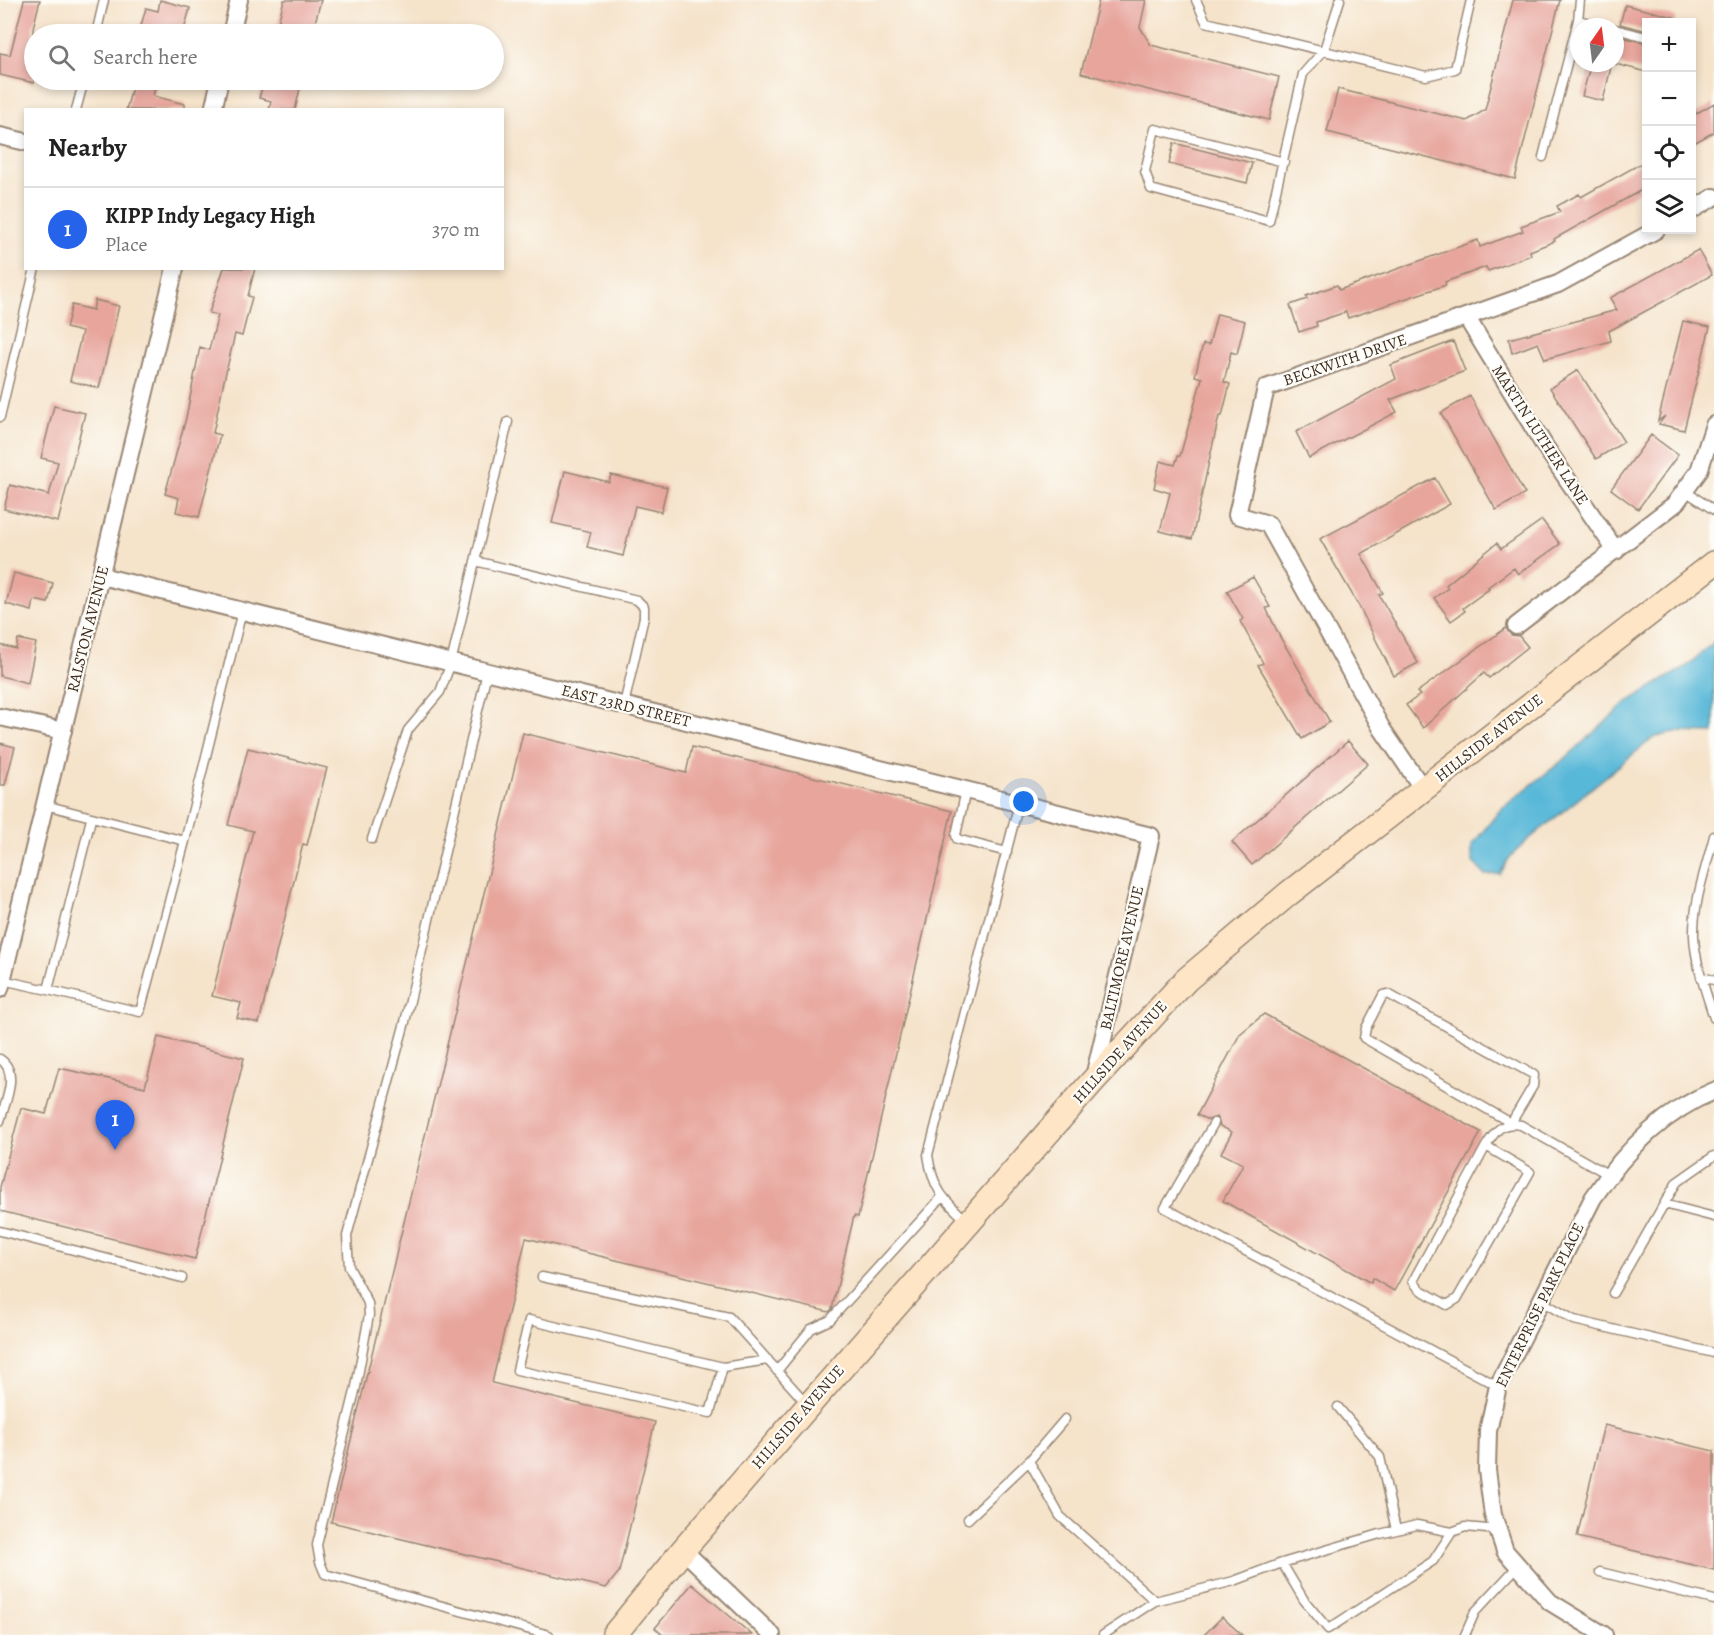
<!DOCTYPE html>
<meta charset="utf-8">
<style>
:root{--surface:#fff;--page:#f2f2f2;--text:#222;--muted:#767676;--line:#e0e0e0;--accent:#2563eb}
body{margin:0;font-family:Alegreya,serif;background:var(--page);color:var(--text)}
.controls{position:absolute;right:18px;top:18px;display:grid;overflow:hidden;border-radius:0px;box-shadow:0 3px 9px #0003}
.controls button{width:54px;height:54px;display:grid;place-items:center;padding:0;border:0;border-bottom:2px solid var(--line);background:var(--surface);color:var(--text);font:30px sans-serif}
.compass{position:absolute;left:1570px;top:18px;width:54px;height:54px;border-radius:50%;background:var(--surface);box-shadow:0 3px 9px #0003;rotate:14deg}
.you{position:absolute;left:1024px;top:802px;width:21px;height:21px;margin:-15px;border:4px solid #fff;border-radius:50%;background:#1a73e8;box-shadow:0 0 0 9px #1a73e833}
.badge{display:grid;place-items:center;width:39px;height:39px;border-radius:50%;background:var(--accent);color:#fff;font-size:20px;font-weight:700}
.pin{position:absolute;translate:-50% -50px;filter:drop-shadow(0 2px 3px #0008)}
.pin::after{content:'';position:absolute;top:32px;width:21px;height:18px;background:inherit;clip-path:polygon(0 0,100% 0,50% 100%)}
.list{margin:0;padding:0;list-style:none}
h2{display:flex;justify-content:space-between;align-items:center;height:78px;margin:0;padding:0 24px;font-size:26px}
h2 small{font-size:20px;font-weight:400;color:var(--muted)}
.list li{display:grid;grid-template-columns:39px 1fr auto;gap:18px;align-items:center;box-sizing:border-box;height:84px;padding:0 24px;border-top:2px solid var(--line)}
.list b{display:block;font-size:22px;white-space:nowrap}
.list p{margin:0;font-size:20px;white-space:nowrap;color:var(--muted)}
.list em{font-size:20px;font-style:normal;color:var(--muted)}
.icon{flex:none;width:33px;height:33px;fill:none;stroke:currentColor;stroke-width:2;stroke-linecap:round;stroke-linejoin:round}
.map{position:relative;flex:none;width:1714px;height:1635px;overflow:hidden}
.search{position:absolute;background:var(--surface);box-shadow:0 3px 9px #0003;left:24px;top:24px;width:480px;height:66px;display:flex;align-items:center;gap:15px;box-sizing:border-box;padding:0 21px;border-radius:33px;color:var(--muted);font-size:22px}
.panel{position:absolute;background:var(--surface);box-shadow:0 3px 9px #0003;left:24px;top:108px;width:480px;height:162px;border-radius:0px}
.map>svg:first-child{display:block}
</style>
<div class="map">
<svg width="1714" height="1635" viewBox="0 0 1714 1635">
<rect width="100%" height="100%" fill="#fdfcf7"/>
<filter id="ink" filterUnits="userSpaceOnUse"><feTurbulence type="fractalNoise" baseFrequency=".0167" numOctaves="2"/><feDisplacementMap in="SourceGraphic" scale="12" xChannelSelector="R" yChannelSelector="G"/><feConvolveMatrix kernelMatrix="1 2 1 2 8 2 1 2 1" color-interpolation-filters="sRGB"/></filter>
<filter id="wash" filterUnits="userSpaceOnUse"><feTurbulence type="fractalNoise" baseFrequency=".008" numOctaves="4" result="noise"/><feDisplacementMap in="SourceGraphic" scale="24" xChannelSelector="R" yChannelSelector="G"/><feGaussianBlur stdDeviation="1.35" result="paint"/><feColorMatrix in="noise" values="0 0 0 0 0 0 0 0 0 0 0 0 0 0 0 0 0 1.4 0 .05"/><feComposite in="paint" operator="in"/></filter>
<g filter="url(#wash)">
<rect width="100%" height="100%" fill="#f5e3ca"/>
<path fill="#59b8d8" stroke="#4a717b" stroke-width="1.5" d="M1714 642V733L1676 732 1653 738 1528 840 1510 857 1500 874 1485 875 1472 861V845L1501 809 1568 756 1627 702 1687 666Z"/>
<g id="blocks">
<path fill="#e7a59c" d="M24 0H40L33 28 34 83 0 75V53L10 55Z
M160 0 190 8 183 34H162L140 29 146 8 158 11Z
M284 0H321L312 34H275Z
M1099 0H1146L1140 27 1151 45 1279 77 1269 120 1081 73Z
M1513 0H1560L1515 179 1327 132 1338 89 1467 121 1485 110Z
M1625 5 1675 17V22H1647V31L1620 24Z
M1617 36 1647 43V72L1615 64Z
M1591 63H1612L1603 101 1582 96Z
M134 80H157L153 96 185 104V110H126Z
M270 80H302L295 110H269L271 101 259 98 263 84 268 85Z
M1714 103V132L1692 144V116Z
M1174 143 1252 163 1247 183 1169 164Z
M1647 160V187L1554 239 1555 241 1530 251 1531 255 1488 271 1486 267 1445 282 1446 285 1348 318 1346 312 1316 322 1317 326 1299 332 1290 305 1307 299 1306 296 1337 285 1339 290 1478 240 1480 247 1523 231 1521 226 1560 212 1557 206 1579 194 1581 197Z
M1698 250 1712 275 1609 331 1611 341 1545 359 1538 343 1512 353 1509 339 1617 310 1610 298Z
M224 268H255L248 296 252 297 242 336 235 334 223 385 213 433 220 435 199 517 176 512 179 498 165 494 186 418 200 347 209 350 218 315 209 313Z
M95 300 119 306 99 388 70 381 82 332 66 328 72 305 93 310Z
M1217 314 1245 321 1237 354 1231 352 1224 382 1230 384 1222 416H1219L1192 539 1160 531 1170 493 1154 488 1160 461 1175 465 1178 456H1180L1202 378 1195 376 1203 344 1209 345Z
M1683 321 1710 327 1684 430 1659 424 1665 416 1658 421Z
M1453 341 1465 371 1390 400 1397 412 1309 458 1296 432 1396 379 1391 365Z
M1578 370 1624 442 1596 459 1550 388Z
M1470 396 1525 494 1496 510 1441 413Z
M54 406 85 413 58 522 4 509 10 485 49 495 58 462 41 458Z
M1651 435 1678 455 1638 509 1611 489Z
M565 471 609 482 611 475 667 487 661 512 635 506 623 556 587 547 591 532 552 523Z
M1435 478 1450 504 1361 554 1383 593 1379 595 1418 663 1394 676 1359 606 1320 539Z
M1542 520 1560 544 1518 574 1514 568 1488 587 1489 589 1463 608 1465 611 1451 621 1434 598 1448 588 1446 585 1497 543 1501 549Z
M14 573 53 583 48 603 34 600 32 611 6 604Z
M1253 577 1270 607 1266 608 1280 637 1330 722 1302 739 1258 665 1263 663 1240 621 1243 619 1227 591Z
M1506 628 1511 635 1519 636 1528 647 1489 678 1484 673 1423 728 1406 705 1420 695 1417 692Z
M18 639 36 643 28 683 0 676V645L16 649Z
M523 733 686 773 692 747 952 811 858 1217 854 1216 832 1309 829 1312 526 1238 492 1383 655 1422 619 1572 606 1588 331 1522Z
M1348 741 1368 764 1252 865 1232 842Z
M0 743 15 747 5 785H0Z
M248 748 327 768 307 845 303 844 259 1023 237 1018 241 1003 212 996 253 831 228 825Z
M1264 1014 1481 1132 1394 1291 1372 1278 1371 1283 1223 1201 1243 1164 1221 1153 1232 1132 1220 1126 1217 1117 1208 1120 1197 1115 1240 1034Z
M158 1037 244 1058 195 1259 0 1211V1187L21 1108 46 1114 59 1068 145 1087Z
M1604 1425 1714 1451V1570L1577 1537Z
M692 1584 752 1635H663L655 1628Z
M1222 1617 1242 1635H1204Z"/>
</g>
</g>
<g filter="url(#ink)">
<use href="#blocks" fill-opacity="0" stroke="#988674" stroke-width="1.5"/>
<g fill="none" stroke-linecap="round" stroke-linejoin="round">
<g stroke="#988674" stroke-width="11">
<path id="lane" d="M1196 0 1206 22 1426 76 1455 69 1471 0
M1580 0 1578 20 1606 27
M1615 29 1646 37
M96 34 104 0
M76 110 84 80
M1543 157 1578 20
M1284 162 1155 129 1145 171 1151 189 1269 221 1303 74 1324 50 1340 0
M0 417 35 268
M1685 491 1714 510
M475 561 637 600 644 607V617L624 705
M487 672 405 1022 347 1236 349 1267 368 1303 369 1315 356 1387 317 1545 320 1562 325 1574 549 1635
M966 790 956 835 957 839 1007 852
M45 805 185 841 140 1012 48 990 91 819
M1714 836C1706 868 1693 903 1694 936 1695 963 1706 992 1714 1018
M372 839 408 730 440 692 451 663 508 422
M185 841 242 611
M1701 977 1714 980
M2 980 48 990
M1388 994 1534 1075 1533 1086 1511 1123 1364 1038 1366 1028 1383 995Z
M0 1059C20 1072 5 1103 0 1121
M1214 1123 1165 1208 1498 1386
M1486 1146 1530 1172 1457 1299 1447 1305 1419 1289 1413 1281 1486 1146C1495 1131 1502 1121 1521 1125L1609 1175
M1714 1156 1677 1182 1664 1204 1714 1217
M967 1221C942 1198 933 1189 928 1155L1019 803
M0 1231 182 1278
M542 1277 729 1317 808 1405
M1613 1293 1664 1204
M1541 1301 1574 1320 1714 1353
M723 1367 710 1413 517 1370 529 1320 723 1367 768 1360
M777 1371 811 1329 830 1320 942 1197
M1338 1407 1380 1457 1396 1530
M1029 1461 1060 1516 1155 1601
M968 1519 1029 1461 1065 1419
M1282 1563 1304 1600 1328 1629 1433 1561 1452 1532 1465 1527 1498 1530
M1600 1572 1714 1600
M1103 1635 1155 1601 1234 1581 1282 1563 1380 1534 1417 1525 1452 1532
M1465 1635 1475 1612 1518 1566"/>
</g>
<g stroke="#988674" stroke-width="20">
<path id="street" d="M231 34 239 0
M213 110 220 80
M0 136 26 142
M1692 210 1714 197
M1467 318 1544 445 1616 551
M101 576 1151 836 1094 1077
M1516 626 1675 504 1699 471 1714 425
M0 717 63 731
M1423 789 1382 729 1268 524 1237 515 1266 388 1558 284 1656 230
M0 989 175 268
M683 1550 772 1635
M1604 1635 1550 1602 1505 1551 1493 1515 1487 1470 1488 1431 1498 1386 1593 1198C1624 1152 1662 1112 1714 1091"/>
</g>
<g stroke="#988674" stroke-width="27">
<path id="secondary" d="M614 1635 683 1550 809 1405 1093 1081 1186 980 1288 894 1714 563"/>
</g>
<use href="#lane" stroke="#fff" stroke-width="8"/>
<use href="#street" stroke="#fff" stroke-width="16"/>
<use href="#secondary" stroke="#fee5c5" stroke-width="24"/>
</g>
</g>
<g text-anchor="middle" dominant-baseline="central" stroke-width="4.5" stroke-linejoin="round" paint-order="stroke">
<g font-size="16" fill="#3b2a1e" stroke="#fdfcf7">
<text transform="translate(1345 360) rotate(-19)">BECKWITH DRIVE</text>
<text transform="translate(1540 435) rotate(57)">MARTIN LUTHER LANE</text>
<text transform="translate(88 629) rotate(-76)">RALSTON AVENUE</text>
<text transform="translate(626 706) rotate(14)">EAST 23RD STREET</text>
<text transform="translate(1489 738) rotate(-38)">HILLSIDE AVENUE</text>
<text transform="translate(1122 958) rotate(-77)">BALTIMORE AVENUE</text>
<text transform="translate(1120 1052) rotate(-48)">HILLSIDE AVENUE</text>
<text transform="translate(1540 1305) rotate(-64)">ENTERPRISE PARK PLACE</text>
<text transform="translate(798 1417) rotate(-49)">HILLSIDE AVENUE</text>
</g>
</g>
</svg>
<div class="controls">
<button>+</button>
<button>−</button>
<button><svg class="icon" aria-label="locate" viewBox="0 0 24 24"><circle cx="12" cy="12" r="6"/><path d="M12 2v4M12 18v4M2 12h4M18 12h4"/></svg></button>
<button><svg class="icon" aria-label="layers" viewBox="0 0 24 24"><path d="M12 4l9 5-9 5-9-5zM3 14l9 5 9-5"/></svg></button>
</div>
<svg class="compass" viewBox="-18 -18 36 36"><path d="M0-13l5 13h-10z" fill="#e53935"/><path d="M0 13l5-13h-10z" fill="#767676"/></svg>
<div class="you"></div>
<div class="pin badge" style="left:115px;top:1150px">1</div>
<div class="search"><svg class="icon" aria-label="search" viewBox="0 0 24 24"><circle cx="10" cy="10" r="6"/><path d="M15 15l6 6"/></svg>Search here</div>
<section class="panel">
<h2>Nearby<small></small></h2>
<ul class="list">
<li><span class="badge">1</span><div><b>KIPP Indy Legacy High</b><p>Place</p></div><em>370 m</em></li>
</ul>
</section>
</div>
